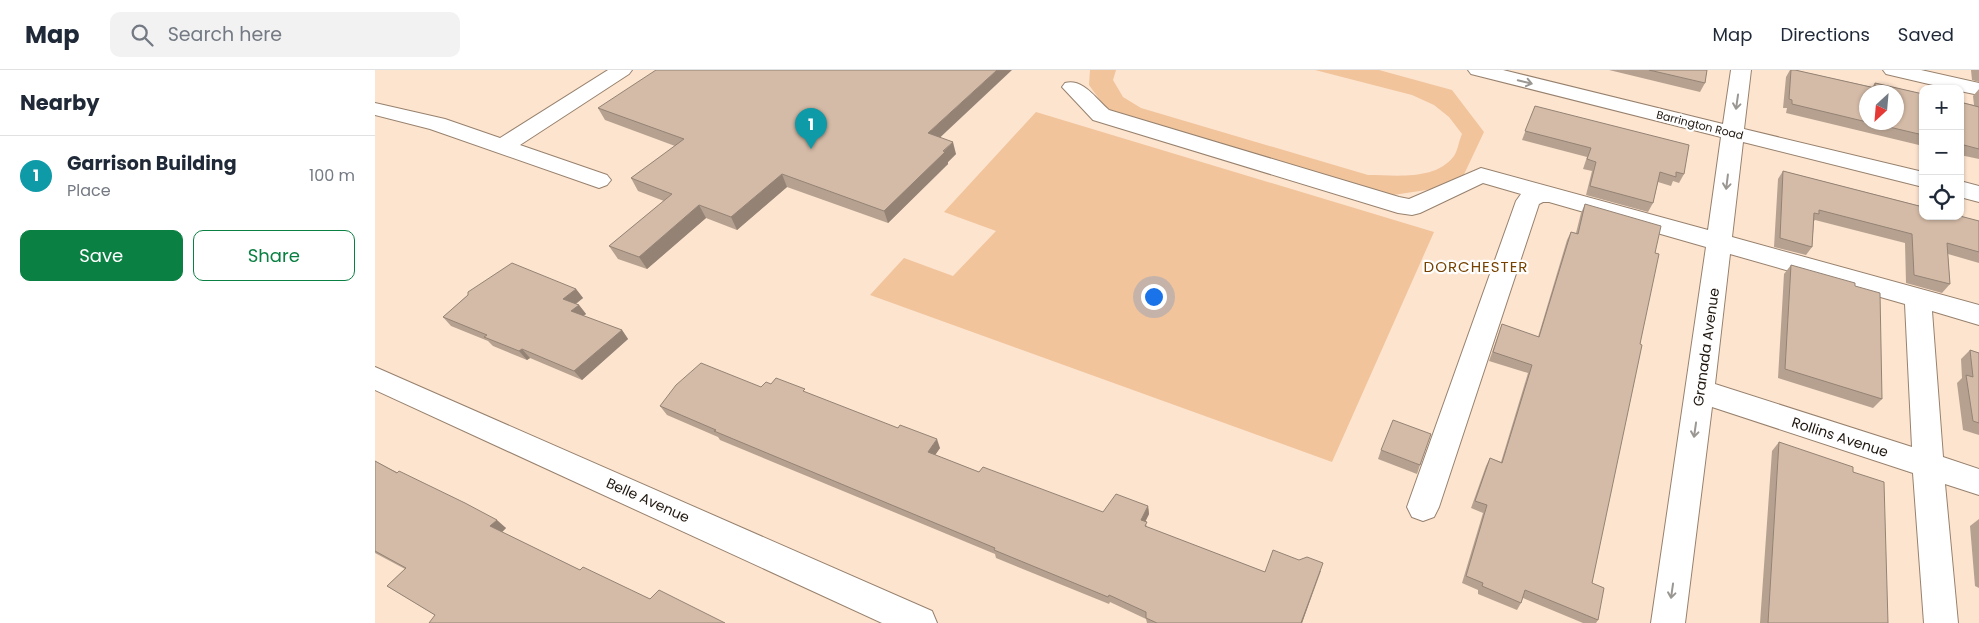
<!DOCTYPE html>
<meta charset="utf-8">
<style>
:root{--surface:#fff;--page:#f2f2f3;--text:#1f2937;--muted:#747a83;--line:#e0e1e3;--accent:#0b8043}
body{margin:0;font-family:Poppins,sans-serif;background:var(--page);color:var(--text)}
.controls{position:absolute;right:15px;top:15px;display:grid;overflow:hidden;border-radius:10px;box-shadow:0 1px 4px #0004}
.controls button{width:45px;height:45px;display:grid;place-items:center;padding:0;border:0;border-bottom:1px solid var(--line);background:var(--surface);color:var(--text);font:25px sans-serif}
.compass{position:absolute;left:1484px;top:15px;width:45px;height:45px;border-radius:50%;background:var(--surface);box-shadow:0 1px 4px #0004;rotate:206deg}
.you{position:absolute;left:778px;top:226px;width:18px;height:18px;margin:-12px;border:4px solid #fff;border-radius:50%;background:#1a73e8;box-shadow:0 0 0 8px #1a73e833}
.badge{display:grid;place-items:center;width:32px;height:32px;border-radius:50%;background:var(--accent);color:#fff;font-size:16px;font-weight:700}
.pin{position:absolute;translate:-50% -41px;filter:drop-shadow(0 1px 2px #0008)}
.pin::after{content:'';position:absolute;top:26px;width:18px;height:15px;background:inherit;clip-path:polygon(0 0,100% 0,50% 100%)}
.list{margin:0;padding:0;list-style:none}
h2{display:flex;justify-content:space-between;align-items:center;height:65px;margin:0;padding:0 20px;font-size:21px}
h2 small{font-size:16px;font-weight:400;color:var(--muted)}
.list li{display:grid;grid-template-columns:32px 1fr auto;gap:15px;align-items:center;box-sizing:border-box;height:80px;padding:0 20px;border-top:1px solid var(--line)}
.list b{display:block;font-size:19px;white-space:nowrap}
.list p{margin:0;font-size:16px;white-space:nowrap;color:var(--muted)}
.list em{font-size:16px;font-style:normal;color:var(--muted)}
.actions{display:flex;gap:10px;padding:15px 20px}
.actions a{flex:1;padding:11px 0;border:1px solid var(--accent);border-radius:10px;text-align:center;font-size:18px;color:var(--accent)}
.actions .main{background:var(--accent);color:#fff}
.icon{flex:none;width:28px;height:28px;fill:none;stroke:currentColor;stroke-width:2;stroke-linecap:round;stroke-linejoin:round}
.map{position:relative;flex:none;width:1604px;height:553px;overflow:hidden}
header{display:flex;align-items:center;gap:30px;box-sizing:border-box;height:70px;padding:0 25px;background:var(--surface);border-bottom:1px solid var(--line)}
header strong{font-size:24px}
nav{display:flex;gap:28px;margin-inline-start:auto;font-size:18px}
.search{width:350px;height:45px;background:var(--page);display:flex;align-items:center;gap:12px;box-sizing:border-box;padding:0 18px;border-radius:10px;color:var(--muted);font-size:19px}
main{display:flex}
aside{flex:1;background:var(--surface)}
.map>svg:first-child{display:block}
</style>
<header>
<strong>Map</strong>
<div class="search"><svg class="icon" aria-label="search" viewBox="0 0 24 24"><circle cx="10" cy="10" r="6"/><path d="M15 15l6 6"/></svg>Search here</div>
<nav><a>Map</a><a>Directions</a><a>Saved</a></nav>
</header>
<main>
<aside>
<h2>Nearby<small></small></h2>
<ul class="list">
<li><span class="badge" style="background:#0f9aa8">1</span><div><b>Garrison Building</b><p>Place</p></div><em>100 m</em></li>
</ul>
<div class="actions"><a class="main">Save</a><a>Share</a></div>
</aside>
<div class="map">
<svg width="1604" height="553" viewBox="0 0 1604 553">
<rect width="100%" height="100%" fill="#fde4cf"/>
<path fill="#f1c49c" d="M715 0H741L738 10 748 27 766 38 993 105C1021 105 1060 111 1079 86 1083 80 1084 70 1087 64L1074 47 1059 35 1037 25 940 0H1004L1077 20 1109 62 1084 115 1005 127 735 44 714 15Z
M661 42 1059 162 957 392 495 225 529 188 578 206 621 161 569 142Z"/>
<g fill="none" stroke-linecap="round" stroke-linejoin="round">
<g stroke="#97816d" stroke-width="2">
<path id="minor" d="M233 0H257L254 4 145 75 232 105 236 110 232 115 224 118 55 59 0 45V33L70 49 125 68Z
M1093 0H1128L1348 54 1356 0H1376L1369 59 1548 102V117L1368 72 1357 167 1604 235V255L1557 241 1568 387 1604 399V425L1570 414 1583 553H1549L1538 403 1337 337 1310 553H1276L1331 177 1174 132H1168L1164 134 1064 437 1059 447 1048 451 1037 447 1032 437 1141 131 1146 124 1108 113 1045 143 1037 145 1023 143 718 50 687 17 690 13C708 8 721 29 734 40L1024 127 1034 129 1106 98 1333 160 1346 67 1096 4ZM1355 184 1530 234 1537 377 1340 314Z
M1508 0H1546L1604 13V25L1585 21V19H1575L1511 4Z
M1585 111 1604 116V132L1585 127Z
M0 297 557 541 562 553H507L0 320Z"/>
</g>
<use href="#minor" fill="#fff" fill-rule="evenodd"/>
</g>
<path fill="#b6a190" d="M1234 0H1332L1330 13 1325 22Z
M1415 0H1420L1497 17 1500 13 1548 24V76L1411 43 1412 38H1408L1411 7Z
M1596 0H1604V12L1597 10Z
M1604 19V89L1585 85V32L1599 35 1598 26Z
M1160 36 1309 104 1304 113 1298 111 1296 116 1283 112 1278 133 1273 142 1211 125 1217 101 1208 99 1212 87 1147 70Z
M223 38 565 67 581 84 573 92V94L513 153 412 117 362 160 331 148 272 199 243 189 234 176 289 131 263 121 256 108 300 76 230 50Z
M1408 101 1604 151V193L1573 184 1575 214 1567 223 1531 213 1530 173 1440 150 1439 151 1437 177 1431 185 1399 177 1403 109Z
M1210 134 1280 183 1217 513 1223 550 1221 553H1208L1148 528 1146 533 1142 540 1103 524V520L1087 513 1108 443 1096 438 1111 396 1115 388 1126 392 1153 303 1114 291 1127 254 1163 267 1192 170 1196 162 1201 163 1206 143Z
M1416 195 1480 216 1507 329 1498 338 1403 308 1409 204Z
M201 219 208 228 201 234 204 235 211 244 208 246 247 260 253 269 207 310 155 288 152 290 118 276 113 271 76 256 68 247 93 225Z
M1595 280 1604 283V365L1588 360 1582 313 1587 308 1586 289Z
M396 314 433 323 565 378 560 385 604 402 728 442 773 436 774 444 770 452 772 457 890 502 946 501 927 553H772L771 549 735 532 734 534 621 488 620 484 345 370 343 367 292 345 285 336 386 317Z
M1404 372 1478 402 1513 553H1385L1397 381Z
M1006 380 1045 395 1042 404 1003 389Z
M0 391 131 458 127 462 205 500 275 529 350 553 60 545 12 516 30 499 0 483Z
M1604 449V518L1600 516 1595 456Z"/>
<path fill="#948375" d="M622 0H637L556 76 553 63Z
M578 72 581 84 573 92V94L513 153 509 141Z
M407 104 412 117 362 160 356 147Z
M324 135 331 148 272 199 264 187Z
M201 219 208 228 195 238 188 229Z
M204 235 211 244 203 250 196 241Z
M247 260 253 269 207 310 199 301Z
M147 279 155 288 152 290 144 281Z
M562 369 565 378 556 391 553 382Z
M773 436 774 444 767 458 766 450Z
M122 450 131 458 125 464 115 456Z
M948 493 927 553H926Z"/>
<path fill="#d4bba7" stroke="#948375" d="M281 0H622L553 63 578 72 568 81 570 82 509 141 407 104 356 147 324 135 264 187 234 176 297 124 256 108 309 69 223 38Z
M1274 0H1332L1330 13Z
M1416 0H1420L1500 18V13L1548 24V65L1493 52H1522V22H1492V52L1417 34V30L1414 29Z
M1585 32 1604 37V79L1585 74Z
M1160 36 1314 75 1309 104 1301 102V107L1285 102 1278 133 1215 116 1221 92 1212 89 1216 78 1150 61Z
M1408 101 1548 137V146H1585L1604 151V182L1572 173 1575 214 1539 205 1537 164 1444 140V144L1439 143 1437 177 1405 168Z
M1210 134 1286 156 1280 183 1284 184 1265 274 1267 275 1217 513 1229 518 1223 550 1150 520 1146 533 1107 516 1108 513 1091 506 1112 435 1100 431 1115 388 1127 393 1157 295 1118 282 1127 254 1164 267 1196 162 1203 164Z
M137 193 201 219 188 229 204 235 196 241 247 260 199 301 147 279 144 281 109 267 112 265 68 247 93 225V222Z
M1416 195 1480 213V216L1505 223 1507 329 1410 299Z
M1595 280 1604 283V353L1598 351 1591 305 1598 307Z
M326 293 386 317 391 312 396 314 401 308 430 319 428 321 523 358 525 355 562 369 553 382 604 402 608 397 728 442 741 424 773 436 766 450 772 452 770 456 890 502 898 480 924 490 932 487 948 493 926 553H782L771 548V542L734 525 733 527 619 480 620 478 339 361 341 360 285 336 301 315Z
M1018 350 1056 364 1045 395 1006 380Z
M1404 372 1478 397V402L1509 412 1513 553H1393Z
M0 391 22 403 24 401 90 433 122 450 115 456 205 500 208 497 275 529 284 520 350 553H54L60 545 12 516 31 498 0 481Z"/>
<defs><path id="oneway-shaft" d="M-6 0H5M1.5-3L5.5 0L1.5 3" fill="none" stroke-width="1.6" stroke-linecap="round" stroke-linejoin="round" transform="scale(1.25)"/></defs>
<g stroke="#9a9793">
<use href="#oneway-shaft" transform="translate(1150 12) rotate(14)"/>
<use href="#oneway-shaft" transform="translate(1362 32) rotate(98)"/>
<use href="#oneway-shaft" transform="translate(1352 112) rotate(97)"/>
<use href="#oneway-shaft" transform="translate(1320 360) rotate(98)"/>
<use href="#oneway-shaft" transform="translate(1297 521) rotate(98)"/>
</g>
<g text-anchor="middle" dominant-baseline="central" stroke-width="4.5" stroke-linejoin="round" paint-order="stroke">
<g font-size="11" fill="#1f170f" stroke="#fff">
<text transform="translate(1325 55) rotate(14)">Barrington Road</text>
</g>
<g font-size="14" fill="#1f170f" stroke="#fff">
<text transform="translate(1331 277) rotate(-82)">Granada Avenue</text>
<text transform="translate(1465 367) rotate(18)">Rollins Avenue</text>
<text transform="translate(273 430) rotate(24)">Belle Avenue</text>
</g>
<g font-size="15" letter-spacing="1" fill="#774200" stroke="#fff">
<text x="1101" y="196">DORCHESTER</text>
</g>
</g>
</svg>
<div class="controls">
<button>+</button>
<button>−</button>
<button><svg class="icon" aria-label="locate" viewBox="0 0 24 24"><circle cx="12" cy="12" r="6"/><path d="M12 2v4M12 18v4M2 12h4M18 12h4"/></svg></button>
</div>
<svg class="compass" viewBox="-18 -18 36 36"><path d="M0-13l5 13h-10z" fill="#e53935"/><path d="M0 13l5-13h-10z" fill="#747a83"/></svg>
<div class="you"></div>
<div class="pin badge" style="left:436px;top:79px;background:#0f9aa8">1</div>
</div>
</main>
